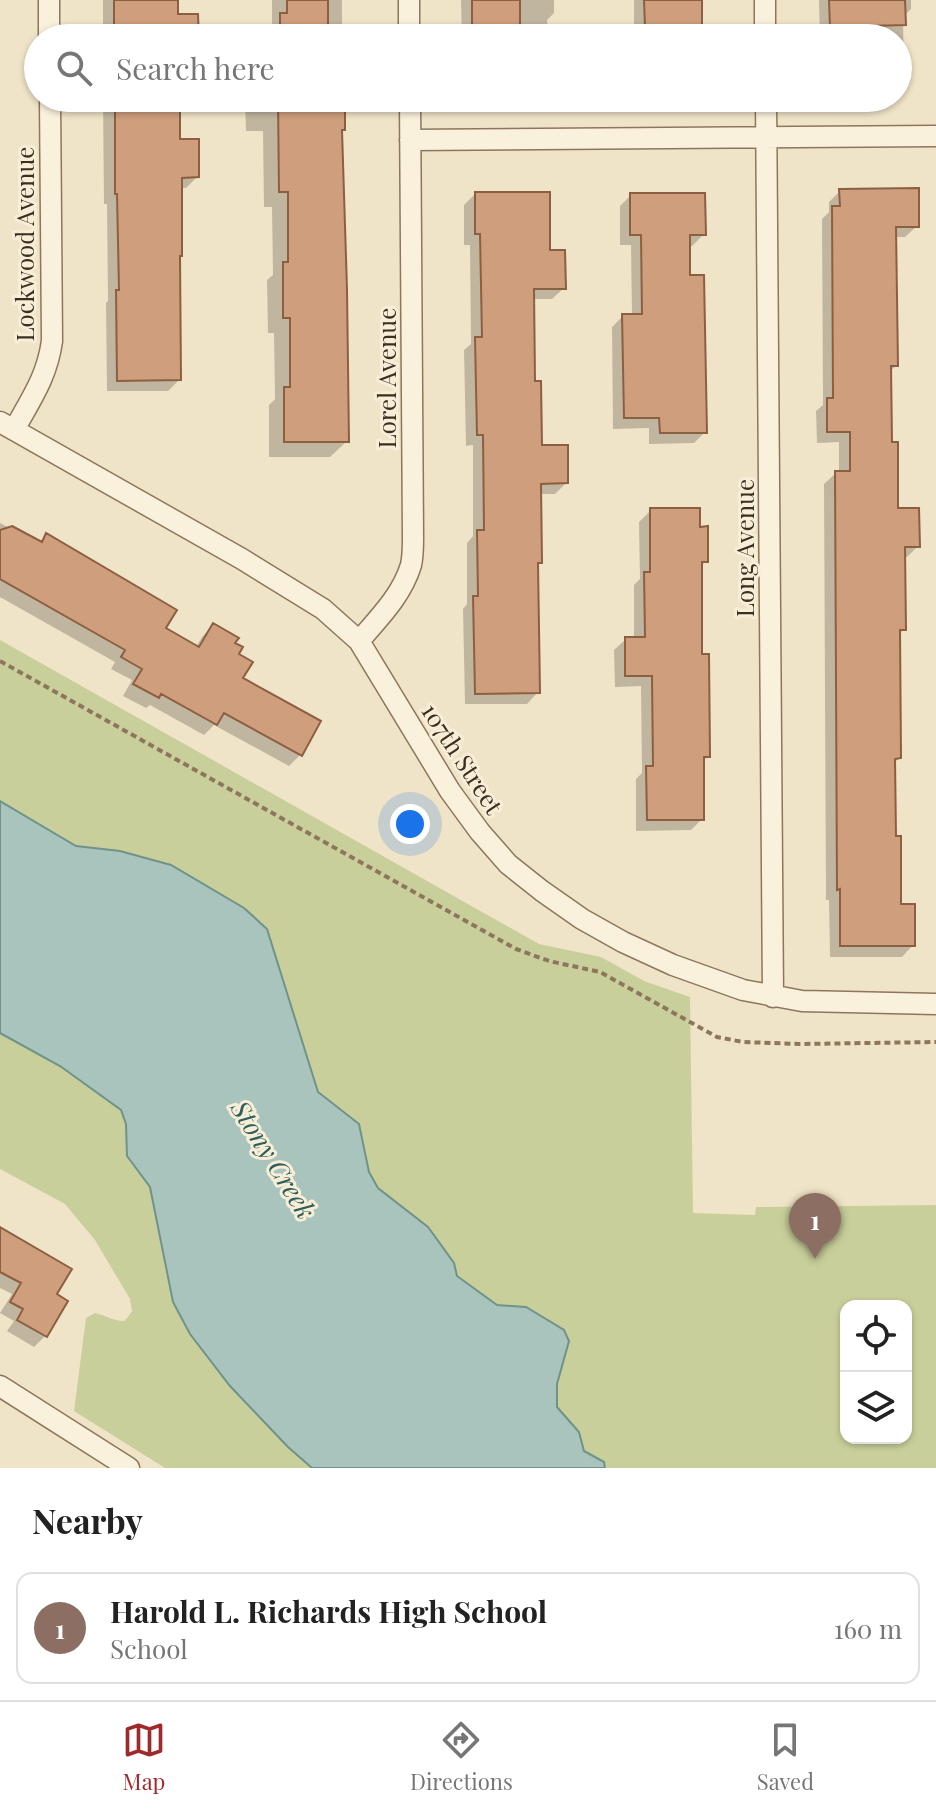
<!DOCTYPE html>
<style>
:root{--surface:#fff;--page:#f6f6f6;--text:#222;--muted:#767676;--line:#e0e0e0;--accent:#9e2a2b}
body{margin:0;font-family:"Playfair Display",serif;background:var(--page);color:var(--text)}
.controls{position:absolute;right:24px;bottom:24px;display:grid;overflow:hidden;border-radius:16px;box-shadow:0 2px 6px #0004}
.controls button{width:72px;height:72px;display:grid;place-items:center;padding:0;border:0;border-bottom:2px solid var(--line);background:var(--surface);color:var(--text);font:40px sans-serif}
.you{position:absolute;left:410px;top:824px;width:28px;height:28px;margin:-20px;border:6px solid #fff;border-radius:50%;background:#1a73e8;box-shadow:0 0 0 12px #1a73e833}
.badge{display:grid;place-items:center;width:52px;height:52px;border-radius:50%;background:var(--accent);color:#fff;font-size:26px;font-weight:700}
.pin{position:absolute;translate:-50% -66px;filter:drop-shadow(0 2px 4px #0008)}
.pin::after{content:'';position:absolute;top:42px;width:28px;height:24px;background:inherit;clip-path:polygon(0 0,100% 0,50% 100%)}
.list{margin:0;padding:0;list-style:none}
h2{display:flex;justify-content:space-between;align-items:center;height:104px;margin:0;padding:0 32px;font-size:34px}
h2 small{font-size:26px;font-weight:400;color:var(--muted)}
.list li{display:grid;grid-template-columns:52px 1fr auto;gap:24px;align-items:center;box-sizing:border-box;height:112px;margin:0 16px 16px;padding:0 16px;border:2px solid var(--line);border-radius:16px}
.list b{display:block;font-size:30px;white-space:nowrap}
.list p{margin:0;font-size:26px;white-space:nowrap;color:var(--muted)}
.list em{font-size:26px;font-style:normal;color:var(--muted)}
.icon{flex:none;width:44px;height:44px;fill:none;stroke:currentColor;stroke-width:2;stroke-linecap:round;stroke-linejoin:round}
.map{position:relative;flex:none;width:936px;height:1468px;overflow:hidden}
.search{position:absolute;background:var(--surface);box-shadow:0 2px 6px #0004;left:24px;right:24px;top:24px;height:88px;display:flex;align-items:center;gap:20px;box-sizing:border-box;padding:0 28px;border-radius:44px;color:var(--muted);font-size:30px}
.sheet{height:232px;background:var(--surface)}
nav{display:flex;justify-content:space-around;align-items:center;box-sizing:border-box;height:112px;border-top:2px solid var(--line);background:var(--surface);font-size:22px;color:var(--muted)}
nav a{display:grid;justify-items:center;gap:4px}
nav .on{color:var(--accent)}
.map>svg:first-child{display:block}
</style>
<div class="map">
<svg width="936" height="1468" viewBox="0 0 936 1468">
<rect width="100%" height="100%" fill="#f0e4c8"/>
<path fill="#c9cf9b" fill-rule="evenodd" d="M0 640 539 944 601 957 644 981 690 997 693 1213 755 1215 756 1207 936 1205V1468H605L604 1462 584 1451 579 1432 557 1407V1384L569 1341 526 1307 497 1305 457 1276 454 1263 428 1227 378 1188 369 1172 359 1124 318 1092 267 929 120 851 76 846 0 801ZM846 1306H906V1438H846Z
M0 1033 60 1066 121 1110 126 1124 127 1156 150 1186 166 1272 190 1334 230 1386 288 1447 313 1468H165L74 1411 86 1318 95 1313C105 1315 115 1322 125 1321L132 1311 130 1299 95 1240 65 1204 0 1169Z"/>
<path fill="#a9c4bc" stroke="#6f938a" stroke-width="2" d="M0 801 76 846 120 851 171 865 244 908 267 929 318 1092 359 1124 369 1172 378 1188 428 1227 454 1263 457 1276 497 1305 526 1307 564 1330 569 1341 557 1384V1407L579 1432 584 1451 604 1462 605 1468H312L288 1447 230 1386 190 1334 173 1302 150 1187 127 1156 126 1124 121 1110 60 1066 0 1033Z"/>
<path fill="#0003" d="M103 0H176V16L197 38H103Z
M272 0H342V38H265V31L272 24Z
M461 0H554V13L547 20 548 38H462Z
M634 0H701V38H634Z
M819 0H911V9L903 17 904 84 898 89V38H820Z
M103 98H178V141L197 177 186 188H180L178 258 179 380 168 391H107L106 303 108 301 107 204H104Z
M245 98H343L340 131 347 441 330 457H269V405L275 399 274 333H268L267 280 273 275 272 207H264L263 131H246Z
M464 98H537L464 99Z
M840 191 917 226 905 237H894L896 366 889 372 890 444 896 510 918 546 907 557H903L904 629 898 635 899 758 893 764 894 838 899 906 913 945 902 957H830L829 900H826L824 484 836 473H839V442L817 443 816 411 823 405 822 219 829 212V202Z
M475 194 548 252 564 288 552 299H532L533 383 540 447 566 483 555 494H540V563L536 567 538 692 527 704H465L463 609 467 604V543L473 536V445L466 446 464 350 471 344 470 245H464V205Z
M631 195 704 234 692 246H688V277L705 432 694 443 649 444V428L613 429 612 327 623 316H632L631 245H620V206Z
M651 510 698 529 706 561 700 567V656L708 756 702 763V819L691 830 636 831V779L642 773 641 686 615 687 614 650 626 639H634V585L640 579 639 522Z
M0 523 39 543 47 536 163 629 196 647 202 637 213 625 233 644 240 679 318 722 300 755 289 766 214 725 204 735 150 705 146 708 123 696 132 680 111 669 115 662 0 597Z
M0 1230 54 1295 45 1336 34 1347 7 1331 14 1321 0 1313 12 1294 0 1288Z"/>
<path fill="#cf9f7d" stroke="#8d5f41" stroke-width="2" d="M114 0H178V14H198L199 38H114Z
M287 0H328V34L326 35V38H280V13H287Z
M472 0H520V31H472Z
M644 0H702V27H645Z
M829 0H905L906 25 830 27Z
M132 98H180V139H199V177L182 178V256H180L181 380 117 381 116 290H119L117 194H115V103H132Z
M278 98H345V130H342L347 289 349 442H284V387H290V318H283V262H288V192H279Z
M919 188V227H896L898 366H891L892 442H898V508H919L920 547H905L906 630H900L901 758 895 759 896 836H901V904H915V946H840V889L837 890 835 471H850V432H827V398H833L832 206H840L839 189Z
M475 192H550V250H565L566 289H534L535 381H541L542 445H568V483L541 484 542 563H538L540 693 475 694 473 596H478L477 530H484L483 435H477L475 337H482L480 234H475Z
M630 193H705L706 235H690V275H704L707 433H660L659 418H624L622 314H642L641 235H630Z
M650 508H700V527L708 526V562H702V654H709L710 757H704V820H647L646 766H653L652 676H625V637H645L644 572H650Z
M12 526 42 542 46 533 177 610 166 628 199 647 213 623 239 638 235 643 243 647 239 654 253 662 243 678 321 721 302 756 224 713 217 725 161 694 159 698 133 684 142 669 121 657 125 650 0 579V530Z
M0 1227 72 1269 57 1294 68 1301 47 1337 17 1320 23 1309 10 1302 21 1283 0 1272Z"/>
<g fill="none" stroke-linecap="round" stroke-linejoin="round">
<g stroke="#8d765c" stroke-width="23">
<path id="street" d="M49 0V38
M409 0V38
M765 0V38
M766 98 773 997
M410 140 936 136
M0 422 242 559 323 609 359 641 450 791 480 832 508 864 542 891 582 919 623 942 673 965 743 990 802 1001 936 1004
M14 430C31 399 47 377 52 341L50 98
M359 641C379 618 402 595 411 565 413 556 413 547 413 538L410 98
M0 1386 129 1468"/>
</g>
<path stroke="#8d765c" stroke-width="4" stroke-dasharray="6 4" stroke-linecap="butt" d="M0 661 516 949 549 961 600 972 717 1037 743 1042 800 1044 936 1042"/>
<use href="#street" stroke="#faf1dc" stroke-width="20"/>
</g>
<g text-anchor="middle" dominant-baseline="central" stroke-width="6" stroke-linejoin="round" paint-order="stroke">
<g font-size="24" fill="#3d2e20" stroke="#f7eed8">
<text transform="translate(24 244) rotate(-90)">Lockwood Avenue</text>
<text transform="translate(386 378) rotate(-90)">Lorel Avenue</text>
<text transform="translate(744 548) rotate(-90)">Long Avenue</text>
<text transform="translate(463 758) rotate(57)">107th Street</text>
</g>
<g font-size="26" font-style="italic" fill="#2f5d5a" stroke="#f7eed8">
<text transform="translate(274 1159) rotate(58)">Stony Creek</text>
</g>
</g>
</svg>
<div class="controls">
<button><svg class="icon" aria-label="locate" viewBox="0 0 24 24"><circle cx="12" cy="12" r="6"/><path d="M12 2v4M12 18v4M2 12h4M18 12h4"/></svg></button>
<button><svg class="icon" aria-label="layers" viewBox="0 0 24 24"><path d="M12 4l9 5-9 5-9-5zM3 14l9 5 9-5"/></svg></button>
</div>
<div class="you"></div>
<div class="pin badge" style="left:815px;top:1259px;background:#8d6e63">1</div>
<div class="search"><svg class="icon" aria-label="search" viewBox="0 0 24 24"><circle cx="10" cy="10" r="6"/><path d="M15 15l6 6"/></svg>Search here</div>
</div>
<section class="sheet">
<h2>Nearby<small></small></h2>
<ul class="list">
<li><span class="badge" style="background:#8d6e63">1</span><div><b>Harold L. Richards High School</b><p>School</p></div><em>160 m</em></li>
</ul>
</section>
<nav>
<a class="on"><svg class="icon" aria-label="map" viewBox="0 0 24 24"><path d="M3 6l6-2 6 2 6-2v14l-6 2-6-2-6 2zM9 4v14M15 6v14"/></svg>Map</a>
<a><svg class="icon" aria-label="directions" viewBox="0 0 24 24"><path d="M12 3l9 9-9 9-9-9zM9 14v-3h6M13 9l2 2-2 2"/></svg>Directions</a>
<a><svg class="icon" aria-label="saved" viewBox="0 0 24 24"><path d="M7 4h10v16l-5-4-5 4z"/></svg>Saved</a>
</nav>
